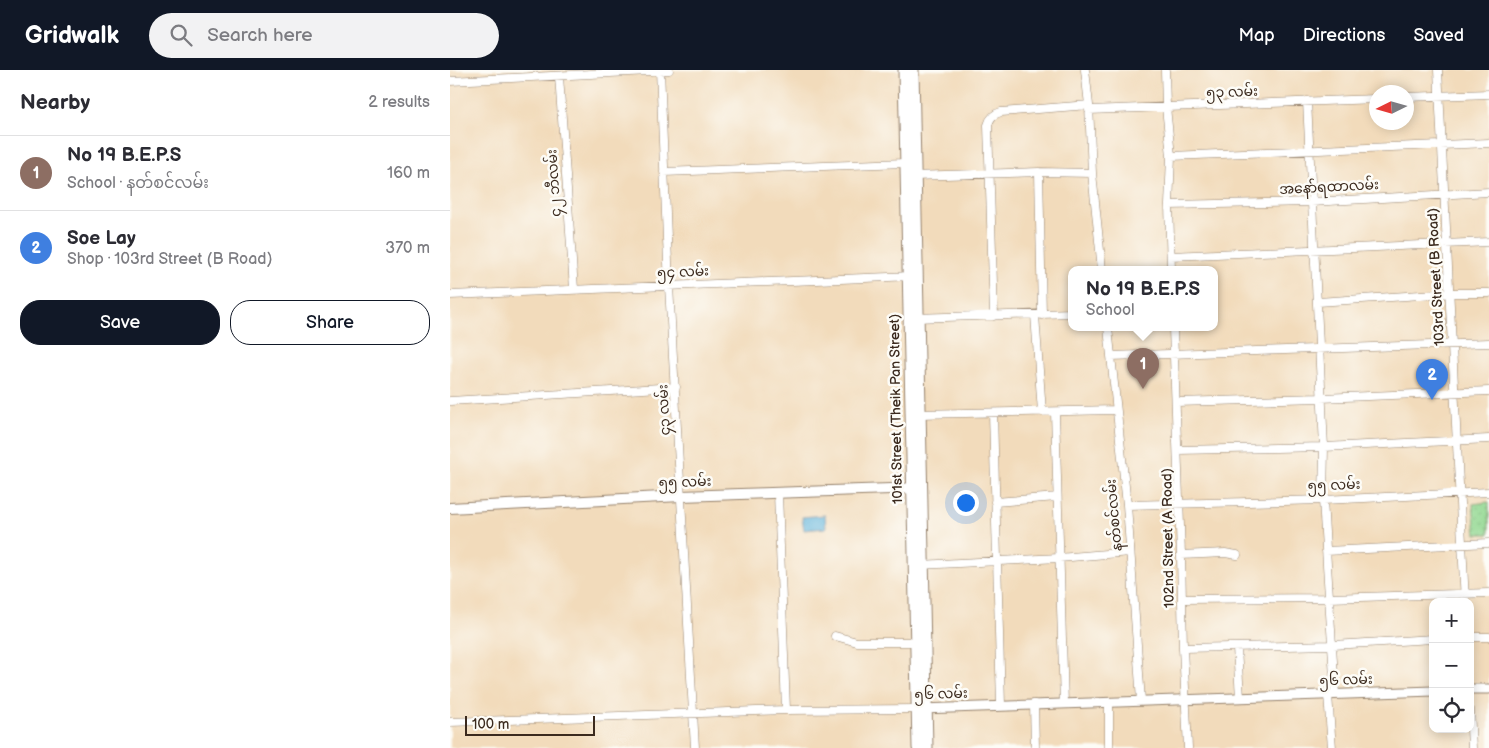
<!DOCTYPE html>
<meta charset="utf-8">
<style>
:root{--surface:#fff;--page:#f2f2f3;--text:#2b2b33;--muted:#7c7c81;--line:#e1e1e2;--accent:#111827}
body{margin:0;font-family:"Balsamiq Sans","Noto Sans Myanmar",sans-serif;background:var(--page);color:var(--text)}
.controls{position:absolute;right:15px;bottom:15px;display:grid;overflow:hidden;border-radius:10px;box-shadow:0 2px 12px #0003}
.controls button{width:45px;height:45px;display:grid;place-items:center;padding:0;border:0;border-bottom:1px solid var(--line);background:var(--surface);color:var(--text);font:25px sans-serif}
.compass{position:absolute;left:919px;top:15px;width:45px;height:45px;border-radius:50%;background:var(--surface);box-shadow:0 2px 12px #0003;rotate:265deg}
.scale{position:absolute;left:15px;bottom:12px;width:130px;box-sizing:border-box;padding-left:5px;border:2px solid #3b2a1e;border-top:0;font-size:14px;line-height:18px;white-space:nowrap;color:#3b2a1e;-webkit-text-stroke:4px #fdfcf7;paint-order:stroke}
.you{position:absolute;left:515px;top:432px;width:18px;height:18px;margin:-12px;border:4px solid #fff;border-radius:50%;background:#1a73e8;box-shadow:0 0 0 8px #1a73e833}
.badge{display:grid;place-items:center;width:32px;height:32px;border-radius:50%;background:var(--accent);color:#fff;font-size:16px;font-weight:700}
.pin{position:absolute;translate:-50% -41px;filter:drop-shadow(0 1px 2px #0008)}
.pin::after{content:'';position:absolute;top:26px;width:18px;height:15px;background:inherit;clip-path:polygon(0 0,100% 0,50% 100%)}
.popup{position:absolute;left:618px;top:196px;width:150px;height:65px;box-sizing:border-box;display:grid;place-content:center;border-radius:10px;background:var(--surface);filter:drop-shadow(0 1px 4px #0005);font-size:16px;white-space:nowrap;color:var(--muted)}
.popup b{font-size:19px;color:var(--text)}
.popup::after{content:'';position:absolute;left:50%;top:100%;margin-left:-10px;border:10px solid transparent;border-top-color:var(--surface)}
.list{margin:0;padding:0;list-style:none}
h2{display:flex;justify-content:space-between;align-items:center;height:65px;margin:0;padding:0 20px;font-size:21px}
h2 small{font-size:16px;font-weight:400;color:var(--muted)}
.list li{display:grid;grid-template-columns:32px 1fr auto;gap:15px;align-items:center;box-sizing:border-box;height:75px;padding:0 20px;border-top:1px solid var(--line)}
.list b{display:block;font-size:19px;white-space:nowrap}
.list p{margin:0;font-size:16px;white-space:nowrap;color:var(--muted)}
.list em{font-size:16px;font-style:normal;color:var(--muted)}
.actions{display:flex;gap:10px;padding:15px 20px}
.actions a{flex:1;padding:11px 0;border:1px solid var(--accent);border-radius:20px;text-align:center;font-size:18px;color:var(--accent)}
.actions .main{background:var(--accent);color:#fff}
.icon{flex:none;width:28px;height:28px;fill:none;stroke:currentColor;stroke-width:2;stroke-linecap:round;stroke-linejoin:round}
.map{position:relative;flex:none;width:1039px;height:678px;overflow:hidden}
header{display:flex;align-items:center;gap:30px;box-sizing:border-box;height:70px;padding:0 25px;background:var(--accent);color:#fff}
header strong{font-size:24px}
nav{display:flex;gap:28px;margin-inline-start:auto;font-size:18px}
.search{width:350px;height:45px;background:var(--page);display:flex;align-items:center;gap:12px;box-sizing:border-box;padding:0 18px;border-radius:28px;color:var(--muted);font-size:19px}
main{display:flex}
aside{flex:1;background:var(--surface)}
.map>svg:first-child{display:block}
</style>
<header>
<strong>Gridwalk</strong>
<div class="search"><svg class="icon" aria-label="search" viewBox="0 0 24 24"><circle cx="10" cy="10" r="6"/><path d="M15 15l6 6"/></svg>Search here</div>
<nav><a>Map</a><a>Directions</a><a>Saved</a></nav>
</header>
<main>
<aside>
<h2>Nearby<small>2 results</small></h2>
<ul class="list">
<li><span class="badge" style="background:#8d6e63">1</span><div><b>No 19 B.E.P.S</b><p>School · နတ်စင်လမ်း</p></div><em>160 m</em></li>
<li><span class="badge" style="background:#3f7fe0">2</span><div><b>Soe Lay</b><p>Shop · 103rd Street (B Road)</p></div><em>370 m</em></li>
</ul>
<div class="actions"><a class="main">Save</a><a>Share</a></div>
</aside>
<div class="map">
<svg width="1039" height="678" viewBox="0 0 1039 678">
<defs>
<pattern id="green-dots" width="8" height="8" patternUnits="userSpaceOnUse" patternTransform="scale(1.25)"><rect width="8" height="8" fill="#92d891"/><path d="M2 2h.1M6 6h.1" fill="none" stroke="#7fba7d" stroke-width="1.8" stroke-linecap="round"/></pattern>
<pattern id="water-ripples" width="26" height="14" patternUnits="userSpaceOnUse" patternTransform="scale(1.25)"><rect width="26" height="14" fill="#5cb1d9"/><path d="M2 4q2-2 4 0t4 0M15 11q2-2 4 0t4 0" fill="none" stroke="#4d90af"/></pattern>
</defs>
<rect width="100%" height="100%" fill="#fdfcf7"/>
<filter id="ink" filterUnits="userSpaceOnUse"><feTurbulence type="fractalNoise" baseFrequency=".02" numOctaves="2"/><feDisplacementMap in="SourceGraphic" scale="10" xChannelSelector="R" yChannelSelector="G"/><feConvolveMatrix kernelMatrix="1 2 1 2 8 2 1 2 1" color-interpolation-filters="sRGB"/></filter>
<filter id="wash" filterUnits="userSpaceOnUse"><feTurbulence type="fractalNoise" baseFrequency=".0096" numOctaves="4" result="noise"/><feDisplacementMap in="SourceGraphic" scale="20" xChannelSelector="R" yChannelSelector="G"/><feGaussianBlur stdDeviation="1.12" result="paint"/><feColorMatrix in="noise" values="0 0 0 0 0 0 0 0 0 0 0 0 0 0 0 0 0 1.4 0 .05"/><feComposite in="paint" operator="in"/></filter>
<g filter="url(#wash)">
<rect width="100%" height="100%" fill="#f2dbbb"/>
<path fill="url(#green-dots)" stroke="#668158" d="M1039 432V464H1026L1023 434Z"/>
<path fill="url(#water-ripples)" stroke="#4c6e7c" d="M375 445 376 458 354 460 352 447Z"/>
</g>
<g filter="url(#ink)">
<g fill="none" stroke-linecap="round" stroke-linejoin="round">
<g stroke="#96826c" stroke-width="9">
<path id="minor" d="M210 0 219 216 245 678
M635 0 639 35 642 103 652 200
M715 0 716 37 721 86 719 135 721 200
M988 0 1015 532
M109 6 124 219
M0 11 219 0
M956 27 1039 24
M857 31 874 377 873 430 885 624
M639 40 926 29
M721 86 1039 73
M214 102 455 93
M589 102 592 245
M463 106 589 102 642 103
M719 135 861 132 1039 122
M721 186 1039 172
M0 225 463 206
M868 232 1000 223H1039
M585 245 592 342
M544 246 538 55C540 48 543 44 551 42L639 35
M464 248 622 243
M658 258 677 435 691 631
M723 258 731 485 733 578 738 678
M661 286 1039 273
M0 331 226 317
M726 332 871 328 1039 321
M605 342 614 634
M543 343 551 635
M468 344 665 340
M728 380 874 377 1039 369
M328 423 336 640
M545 432 607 427
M677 435 873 430 1039 422
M876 481 1039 473
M731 485 775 483 787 485
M469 495 609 488 680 482
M732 529 879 528 1039 523
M385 566 407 572H467
M1020 567H1039
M733 578 883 575 983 569
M787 578 790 628
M878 625 882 678
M659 633V678
M584 634 585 678
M1020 639 1022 678
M0 652 336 640 468 639"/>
</g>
<g stroke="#96826c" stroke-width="11">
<path id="tertiary" d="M1020 619H1039
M471 639 983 621"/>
</g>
<g stroke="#96826c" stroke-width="12">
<path id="secondary" d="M0 438 231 426 471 418"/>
</g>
<g stroke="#96826c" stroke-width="13">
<path id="primary" d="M454 0 468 678
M463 0 477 678"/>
</g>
<use href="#minor" stroke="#fff" stroke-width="8"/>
<use href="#tertiary" stroke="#fff" stroke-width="9"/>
<use href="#secondary" stroke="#fff" stroke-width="10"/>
<use href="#primary" stroke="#fff" stroke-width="11"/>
</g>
</g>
<g text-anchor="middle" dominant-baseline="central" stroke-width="5" stroke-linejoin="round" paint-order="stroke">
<g font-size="14" fill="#3b2a1e" stroke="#fdfcf7">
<text transform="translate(782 22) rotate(-2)">၅၃ လမ်း</text>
<text transform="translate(104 113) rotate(-94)">၄၂ ဘီလမ်း</text>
<text transform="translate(879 117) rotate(-3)">အနော်ရထာလမ်း</text>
<text transform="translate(233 202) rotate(-3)">၅၄ လမ်း</text>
<text transform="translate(986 207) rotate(-93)">103rd Street (B Road)</text>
<text transform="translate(446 339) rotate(-91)">101st Street (Theik Pan Street)</text>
<text transform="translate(214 340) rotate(-93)">၄၃ လမ်း</text>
<text transform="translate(235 412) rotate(-2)">၅၅ လမ်း</text>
<text transform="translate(884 415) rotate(-2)">၅၅ လမ်း</text>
<text transform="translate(664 445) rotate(-95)">နတ်စင်လမ်း</text>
<text transform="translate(718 468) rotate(-91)">102nd Street (A Road)</text>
<text transform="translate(896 610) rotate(-2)">၅၆ လမ်း</text>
<text transform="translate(491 624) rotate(-2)">၅၆ လမ်း</text>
</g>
</g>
</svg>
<div class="controls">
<button>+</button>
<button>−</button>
<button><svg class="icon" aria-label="locate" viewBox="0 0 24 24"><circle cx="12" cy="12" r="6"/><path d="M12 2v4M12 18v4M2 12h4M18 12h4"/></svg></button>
</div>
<svg class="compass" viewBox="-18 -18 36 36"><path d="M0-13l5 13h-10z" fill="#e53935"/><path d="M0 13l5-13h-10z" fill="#7c7c81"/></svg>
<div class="scale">100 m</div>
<div class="you"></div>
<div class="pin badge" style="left:693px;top:319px;background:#8d6e63">1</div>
<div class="popup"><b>No 19 B.E.P.S</b>School</div>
<div class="pin badge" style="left:982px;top:330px;background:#3f7fe0">2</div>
</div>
</main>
